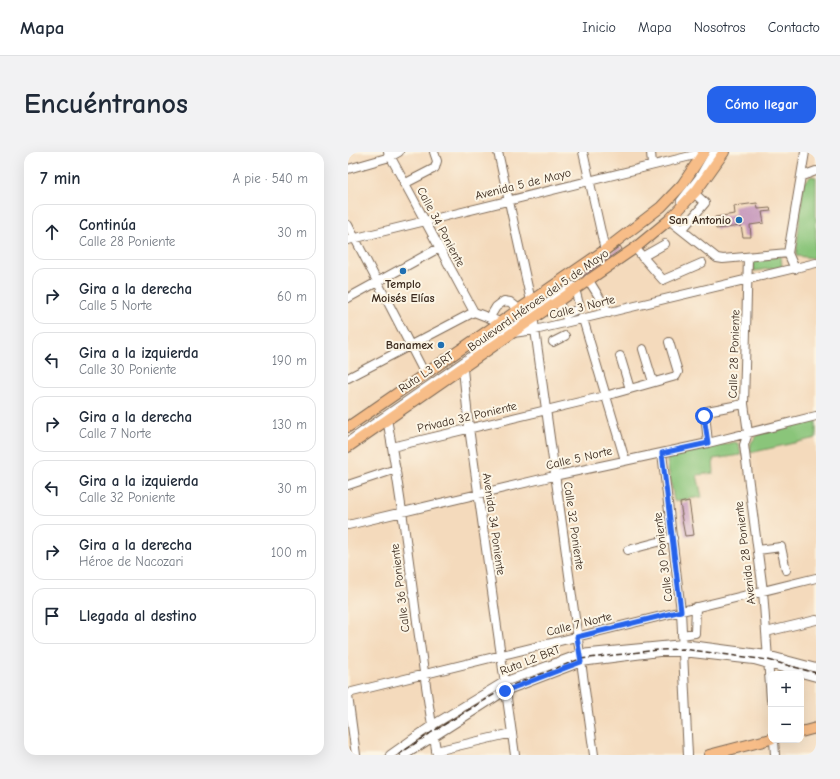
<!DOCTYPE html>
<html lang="es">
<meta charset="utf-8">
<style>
:root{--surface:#fff;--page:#f2f2f3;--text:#1f2937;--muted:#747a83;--line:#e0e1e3;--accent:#2563eb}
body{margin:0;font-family:"Comic Neue",sans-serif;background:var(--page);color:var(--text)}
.controls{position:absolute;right:12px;bottom:12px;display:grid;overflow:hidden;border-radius:8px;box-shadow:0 4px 16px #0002}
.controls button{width:36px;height:36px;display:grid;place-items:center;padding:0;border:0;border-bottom:1px solid var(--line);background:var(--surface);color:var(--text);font:20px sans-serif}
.stop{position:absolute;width:12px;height:12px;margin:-9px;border:3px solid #2563eb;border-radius:50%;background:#fff}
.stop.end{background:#2563eb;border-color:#fff;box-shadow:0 1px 4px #0008}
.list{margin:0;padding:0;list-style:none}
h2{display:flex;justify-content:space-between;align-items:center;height:52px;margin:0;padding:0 16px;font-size:17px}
h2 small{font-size:13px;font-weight:400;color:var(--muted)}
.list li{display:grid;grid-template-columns:26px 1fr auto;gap:12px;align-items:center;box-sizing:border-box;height:56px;margin:0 8px 8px;padding:0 8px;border:1px solid var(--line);border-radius:12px}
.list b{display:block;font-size:15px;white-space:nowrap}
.list p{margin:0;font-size:13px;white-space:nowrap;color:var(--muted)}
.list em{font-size:13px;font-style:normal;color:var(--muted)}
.icon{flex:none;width:22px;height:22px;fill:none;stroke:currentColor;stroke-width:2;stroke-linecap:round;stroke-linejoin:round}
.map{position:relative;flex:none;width:468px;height:603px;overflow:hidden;border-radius:12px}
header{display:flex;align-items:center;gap:24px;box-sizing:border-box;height:56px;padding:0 20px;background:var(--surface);border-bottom:1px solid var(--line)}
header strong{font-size:19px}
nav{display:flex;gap:22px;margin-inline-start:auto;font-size:14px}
.intro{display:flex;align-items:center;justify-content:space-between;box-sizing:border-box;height:96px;padding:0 24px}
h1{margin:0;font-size:28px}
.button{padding:10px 18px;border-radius:12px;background:var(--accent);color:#fff;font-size:14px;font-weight:700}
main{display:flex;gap:24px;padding:0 24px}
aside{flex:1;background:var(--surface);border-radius:12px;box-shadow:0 4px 16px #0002}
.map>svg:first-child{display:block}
</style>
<header>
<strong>Mapa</strong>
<nav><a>Inicio</a><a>Mapa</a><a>Nosotros</a><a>Contacto</a></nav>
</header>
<div class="intro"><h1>Encuéntranos</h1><a class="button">Cómo llegar</a></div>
<main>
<aside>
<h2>7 min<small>A pie · 540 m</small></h2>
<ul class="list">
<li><svg class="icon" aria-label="ahead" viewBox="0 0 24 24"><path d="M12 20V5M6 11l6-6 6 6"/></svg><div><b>Continúa</b><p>Calle 28 Poniente</p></div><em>30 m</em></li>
<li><svg class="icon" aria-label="right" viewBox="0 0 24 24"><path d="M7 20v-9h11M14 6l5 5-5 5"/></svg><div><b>Gira a la derecha</b><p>Calle 5 Norte</p></div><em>60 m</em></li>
<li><svg class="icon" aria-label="left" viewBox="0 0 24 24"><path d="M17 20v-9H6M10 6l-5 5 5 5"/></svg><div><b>Gira a la izquierda</b><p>Calle 30 Poniente</p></div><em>190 m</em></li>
<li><svg class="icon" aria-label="right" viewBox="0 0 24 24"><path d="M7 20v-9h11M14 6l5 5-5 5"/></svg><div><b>Gira a la derecha</b><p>Calle 7 Norte</p></div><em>130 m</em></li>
<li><svg class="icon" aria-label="left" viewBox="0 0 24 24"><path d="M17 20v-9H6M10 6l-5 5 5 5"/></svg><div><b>Gira a la izquierda</b><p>Calle 32 Poniente</p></div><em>30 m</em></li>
<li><svg class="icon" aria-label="right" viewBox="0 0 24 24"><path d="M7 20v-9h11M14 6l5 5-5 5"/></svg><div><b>Gira a la derecha</b><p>Héroe de Nacozari</p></div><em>100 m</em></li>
<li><svg class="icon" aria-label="arrive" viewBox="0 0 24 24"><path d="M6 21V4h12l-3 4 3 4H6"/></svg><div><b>Llegada al destino</b></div></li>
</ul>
</aside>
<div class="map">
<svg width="468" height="603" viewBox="0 0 468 603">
<rect width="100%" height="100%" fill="#fcf5e5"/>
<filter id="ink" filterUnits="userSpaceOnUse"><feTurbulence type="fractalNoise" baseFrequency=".025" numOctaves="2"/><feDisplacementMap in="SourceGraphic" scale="8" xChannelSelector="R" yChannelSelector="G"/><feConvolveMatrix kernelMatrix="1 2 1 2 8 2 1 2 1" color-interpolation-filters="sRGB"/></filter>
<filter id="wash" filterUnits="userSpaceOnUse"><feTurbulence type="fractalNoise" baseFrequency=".012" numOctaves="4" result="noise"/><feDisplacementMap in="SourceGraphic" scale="16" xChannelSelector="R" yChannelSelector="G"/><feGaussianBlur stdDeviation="0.9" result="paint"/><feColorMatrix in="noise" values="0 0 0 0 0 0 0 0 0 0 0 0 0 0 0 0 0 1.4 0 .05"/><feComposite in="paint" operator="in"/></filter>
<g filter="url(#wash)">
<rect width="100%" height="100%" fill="#f4dabc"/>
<path fill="#8ac57a" stroke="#62784c" d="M463 24 468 25V84L466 106 448 104 455 32Z
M433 104 434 115 406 119 405 108Z
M468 266V286L402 301 403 291 410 282Z
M387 290 391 292 393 303 365 307 366 321 349 323 354 345 326 349 319 309 322 302H331Z"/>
<g id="blocks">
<path fill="#c494ba" d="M409 51 410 57 422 56 423 59 414 60 416 71 402 73 403 85H395L393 74 368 77 367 65 387 62 386 54Z
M272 94 274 97 235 124 234 122Z
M341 349 346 383 337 384 333 363H334L332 351Z"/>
</g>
</g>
<g filter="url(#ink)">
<use href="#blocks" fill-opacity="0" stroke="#7c6855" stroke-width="1"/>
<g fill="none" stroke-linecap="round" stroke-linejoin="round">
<g stroke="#7c6855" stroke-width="10">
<path id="minor" d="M40 0 126 160
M150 0 183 149 246 603
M235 0 257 98
M303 0 304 13
M0 17 42 5 51 0
M454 24 468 19
M56 32 87 16 89 9 86 0
M333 49 351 26 366 0
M321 68 369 106 375 107 440 101
M0 73 77 222
M334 78 357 51 346 41
M0 88 355 1
M287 96 315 128 354 111
M294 105 317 92
M400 105 396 252 400 281 396 293 415 439 423 548
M447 117 440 101 457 0
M240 127 261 161
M0 146 91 96
M210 150 217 163 232 156 227 137
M142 165 148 155 156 149 162 150 171 157
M235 167 277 308
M205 190 217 184
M295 197 305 230
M272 204 282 237
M115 217 121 276 167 603
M0 226 126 160 152 170 165 181 187 178 468 111
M39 267C60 378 69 491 89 603
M1 289 225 134
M360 291 357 261 359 259 396 252
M44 295 257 244 328 224 330 220 321 190
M314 301 333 459 340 603
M0 333 48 317
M0 373 206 324 360 291 468 264
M280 398 325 386
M410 398 433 395 438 418
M418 480 468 468
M334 483 347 481 348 455
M0 541 468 426
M0 544 8 603
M426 588 427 603
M88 599 164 581
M42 603 83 574 156 530 232 502 335 492 419 503 468 516
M57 603 157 539 233 510 311 500H335L406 508 468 525"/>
</g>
<g stroke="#7c6855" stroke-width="12">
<path id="major" d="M0 275 257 98 313 55 334 33 356 0
M0 295 287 96 321 68 349 38 376 0
M453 580 468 576
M361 603 423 587"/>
</g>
<use href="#minor" stroke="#fff" stroke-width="8"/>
<use href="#major" stroke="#f7bd88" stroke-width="10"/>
<path stroke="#3b2a1e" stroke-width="1.5" stroke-dasharray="6 3" stroke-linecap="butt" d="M50 603 84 580 157 536 232 507 310 498 335 497 420 508 468 521"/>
</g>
</g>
<g fill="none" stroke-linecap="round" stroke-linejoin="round" filter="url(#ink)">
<path stroke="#2563eb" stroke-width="5" d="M157 539 233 510 229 485 333 459 314 301 360 291 356 264"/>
</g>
<g fill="#1f6fb2" stroke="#fcf5e5" stroke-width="1.5">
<circle cx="391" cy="68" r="4"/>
<circle cx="55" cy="119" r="4"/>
<circle cx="93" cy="193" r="4"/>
</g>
<g text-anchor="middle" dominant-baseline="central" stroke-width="4" stroke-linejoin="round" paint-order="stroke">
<g font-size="12" fill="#3b2a1e" stroke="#fcf5e5">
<text transform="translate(175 32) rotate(-14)">Avenida 5 de Mayo</text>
<text transform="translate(93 75) rotate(62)">Calle 34 Poniente</text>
<text transform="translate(190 148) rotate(-35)">Boulevard Héroes del 5 de Mayo</text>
<text transform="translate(234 155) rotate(-14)">Calle 3 Norte</text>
<text transform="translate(386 202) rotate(-88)">Calle 28 Poniente</text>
<text transform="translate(78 220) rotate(-34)">Ruta L3 BRT</text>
<text transform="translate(119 265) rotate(-13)">Privada 32 Poniente</text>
<text transform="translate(231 306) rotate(-13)">Calle 5 Norte</text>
<text transform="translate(146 372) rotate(82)">Avenida 34 Poniente</text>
<text transform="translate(226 374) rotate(82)">Calle 32 Poniente</text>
<text transform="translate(397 401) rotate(-97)">Avenida 28 Poniente</text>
<text transform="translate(315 405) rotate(-97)">Calle 30 Poniente</text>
<text transform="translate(52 436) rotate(-97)">Calle 36 Poniente</text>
<text transform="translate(231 472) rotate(-14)">Calle 7 Norte</text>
<text transform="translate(182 508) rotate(-21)">Ruta L2 BRT</text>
</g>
<g font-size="12" font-weight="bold" fill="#3b2a1e" stroke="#fcf5e5" text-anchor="end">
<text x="383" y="68">San Antonio</text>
<text x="55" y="132" text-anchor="middle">Templo<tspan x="55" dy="14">Moisés Elías</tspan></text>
<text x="85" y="193">Banamex</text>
</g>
</g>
</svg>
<div class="controls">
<button>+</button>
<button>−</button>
</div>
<div class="stop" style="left:356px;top:264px"></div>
<div class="stop end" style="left:157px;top:539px"></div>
</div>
</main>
